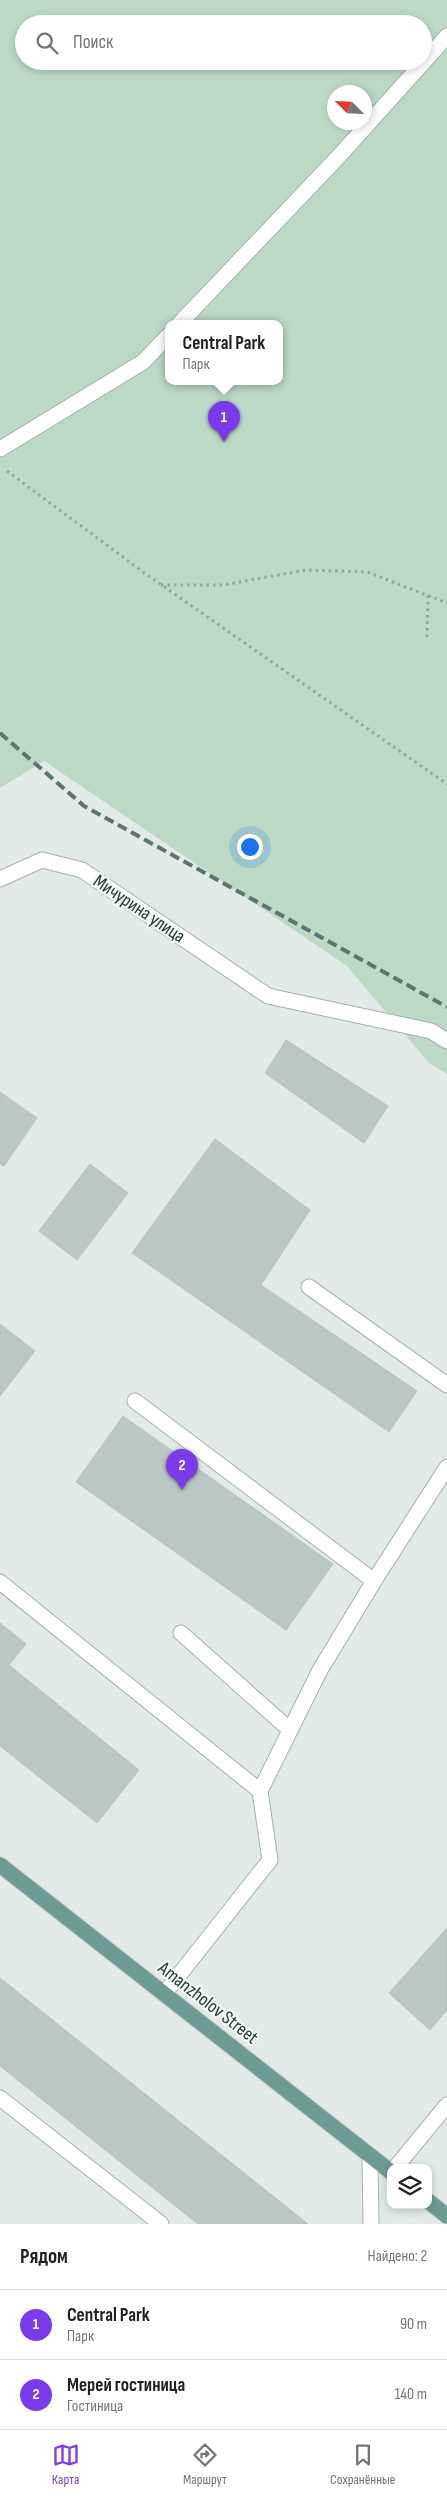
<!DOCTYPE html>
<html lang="ru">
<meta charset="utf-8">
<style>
:root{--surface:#fff;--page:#f2f2f2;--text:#202124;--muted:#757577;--line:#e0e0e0;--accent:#7c3aed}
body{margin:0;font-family:"Sofia Sans Condensed",sans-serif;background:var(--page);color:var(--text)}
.controls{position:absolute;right:15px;bottom:15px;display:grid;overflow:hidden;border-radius:10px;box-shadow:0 2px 8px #0003}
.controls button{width:45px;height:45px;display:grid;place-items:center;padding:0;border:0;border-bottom:1px solid var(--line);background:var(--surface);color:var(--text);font:25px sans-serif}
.compass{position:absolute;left:327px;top:85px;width:45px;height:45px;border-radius:50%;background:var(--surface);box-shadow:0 2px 8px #0003;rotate:294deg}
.you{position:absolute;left:249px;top:846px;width:18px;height:18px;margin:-12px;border:4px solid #fff;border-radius:50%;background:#1a73e8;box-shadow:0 0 0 8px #1a73e833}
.badge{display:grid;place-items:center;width:32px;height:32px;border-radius:50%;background:var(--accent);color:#fff;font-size:16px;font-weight:700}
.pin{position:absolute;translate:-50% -41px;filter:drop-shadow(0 1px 2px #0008)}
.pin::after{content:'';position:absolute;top:26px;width:18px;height:15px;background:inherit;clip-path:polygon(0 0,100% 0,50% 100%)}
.popup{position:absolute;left:165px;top:320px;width:118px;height:65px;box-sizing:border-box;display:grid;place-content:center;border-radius:10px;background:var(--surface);filter:drop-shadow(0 1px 4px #0005);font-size:16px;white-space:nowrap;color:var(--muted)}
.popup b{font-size:19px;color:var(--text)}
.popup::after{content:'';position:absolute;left:50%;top:100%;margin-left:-10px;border:10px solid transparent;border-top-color:var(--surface)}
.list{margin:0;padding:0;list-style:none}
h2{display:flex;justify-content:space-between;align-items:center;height:65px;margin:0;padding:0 20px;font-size:21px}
h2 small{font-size:16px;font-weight:400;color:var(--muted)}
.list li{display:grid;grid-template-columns:32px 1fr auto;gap:15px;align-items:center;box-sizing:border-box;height:70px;padding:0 20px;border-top:1px solid var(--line)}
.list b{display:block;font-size:19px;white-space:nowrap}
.list p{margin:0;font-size:16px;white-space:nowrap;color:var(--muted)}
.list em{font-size:16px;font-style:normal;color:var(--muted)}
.icon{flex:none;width:28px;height:28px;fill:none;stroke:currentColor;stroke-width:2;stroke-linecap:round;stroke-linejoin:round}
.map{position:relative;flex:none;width:447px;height:2224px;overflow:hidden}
.search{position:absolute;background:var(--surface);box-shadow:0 2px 8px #0003;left:15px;right:15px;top:15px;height:55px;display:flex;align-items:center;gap:12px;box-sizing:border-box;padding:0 18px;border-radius:28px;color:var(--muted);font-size:19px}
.sheet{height:205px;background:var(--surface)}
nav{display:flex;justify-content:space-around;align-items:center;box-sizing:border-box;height:70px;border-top:1px solid var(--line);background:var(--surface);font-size:14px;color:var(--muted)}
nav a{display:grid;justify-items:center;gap:2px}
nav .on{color:var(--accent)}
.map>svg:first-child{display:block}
</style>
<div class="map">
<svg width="447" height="2224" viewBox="0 0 447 2224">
<rect width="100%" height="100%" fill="#e1eae7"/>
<path fill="#bcd9c6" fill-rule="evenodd" d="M0 0H447V1074L429 1063 347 966 44 761 0 788ZM24 24H423V61H24ZM334 92H364V122H334ZM169 323H279V381H169Z"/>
<path fill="#bac7c3" stroke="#b4c3be" d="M286 1040 388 1106 364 1143 265 1073Z
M0 1092 37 1118 4 1166 0 1164Z
M215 1139 310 1210 261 1285 417 1391 389 1432 132 1253Z
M90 1164 128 1193 77 1260 39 1231Z
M0 1324 35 1351 0 1396Z
M123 1416 333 1564 286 1630 76 1482Z
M0 1623 26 1644 9 1665 139 1770 97 1823 0 1746Z
M447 1928V2010L430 2030 389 1993Z
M0 1978 308 2224H198L0 2066Z"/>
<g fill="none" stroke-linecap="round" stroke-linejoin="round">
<g stroke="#a4b1ae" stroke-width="17">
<path id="minor" d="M180 323 340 155 447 36
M0 449 143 362 169 335
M0 879 42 860 82 870 268 996 431 1031 447 1041
M309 1287 447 1385
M135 1401 374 1581 320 1670 260 1791
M374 1581 447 1467
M0 1582 260 1791 270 1860 164 1994
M181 1633 290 1730
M0 2098 161 2224
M370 2156 371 2224
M395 2168 447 2105"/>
</g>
<g stroke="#bdc4c2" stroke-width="17">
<path id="major" d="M0 1865 391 2172
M428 2201 447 2216"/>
</g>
<path stroke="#85aaa1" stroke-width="3" stroke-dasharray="2.5 4" stroke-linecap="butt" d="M7 471 143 572 447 784
M161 585H223L306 570 367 572 447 603
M427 637 428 595"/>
<use href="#minor" stroke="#fff" stroke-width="15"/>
<use href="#major" stroke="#6b9b92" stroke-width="15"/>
<path stroke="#5e7470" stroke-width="4" stroke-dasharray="10 5" stroke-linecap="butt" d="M0 733 84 806 447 1007"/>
</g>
<g text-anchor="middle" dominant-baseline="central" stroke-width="4.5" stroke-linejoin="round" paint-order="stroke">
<g font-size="19" fill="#233934" stroke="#f1f7f4">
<text transform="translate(139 909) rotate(34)">Мичурина улица</text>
<text transform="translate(208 2003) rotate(38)">Amanzholov Street</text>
</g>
</g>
</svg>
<div class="controls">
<button><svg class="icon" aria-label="layers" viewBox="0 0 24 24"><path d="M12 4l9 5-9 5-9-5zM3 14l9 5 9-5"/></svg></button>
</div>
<svg class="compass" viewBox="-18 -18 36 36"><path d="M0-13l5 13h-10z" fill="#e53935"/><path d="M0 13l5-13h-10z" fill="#757577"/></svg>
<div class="you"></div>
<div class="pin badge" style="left:224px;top:442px">1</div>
<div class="popup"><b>Central Park</b>Парк</div>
<div class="pin badge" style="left:182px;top:1490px">2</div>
<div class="search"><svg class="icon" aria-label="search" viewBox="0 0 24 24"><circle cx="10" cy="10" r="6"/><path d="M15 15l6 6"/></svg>Поиск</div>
</div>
<section class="sheet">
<h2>Рядом<small>Найдено: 2</small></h2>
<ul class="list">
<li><span class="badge">1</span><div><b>Central Park</b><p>Парк</p></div><em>90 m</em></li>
<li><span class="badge">2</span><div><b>Мерей гостиница</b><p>Гостиница</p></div><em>140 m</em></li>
</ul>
</section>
<nav>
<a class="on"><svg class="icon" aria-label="map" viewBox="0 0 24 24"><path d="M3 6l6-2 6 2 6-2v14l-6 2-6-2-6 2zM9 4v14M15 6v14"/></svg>Карта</a>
<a><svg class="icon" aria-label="directions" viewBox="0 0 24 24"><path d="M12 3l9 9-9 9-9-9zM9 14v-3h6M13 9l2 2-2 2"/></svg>Маршрут</a>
<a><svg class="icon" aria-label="saved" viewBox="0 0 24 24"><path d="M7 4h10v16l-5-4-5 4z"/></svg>Сохранённые</a>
</nav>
